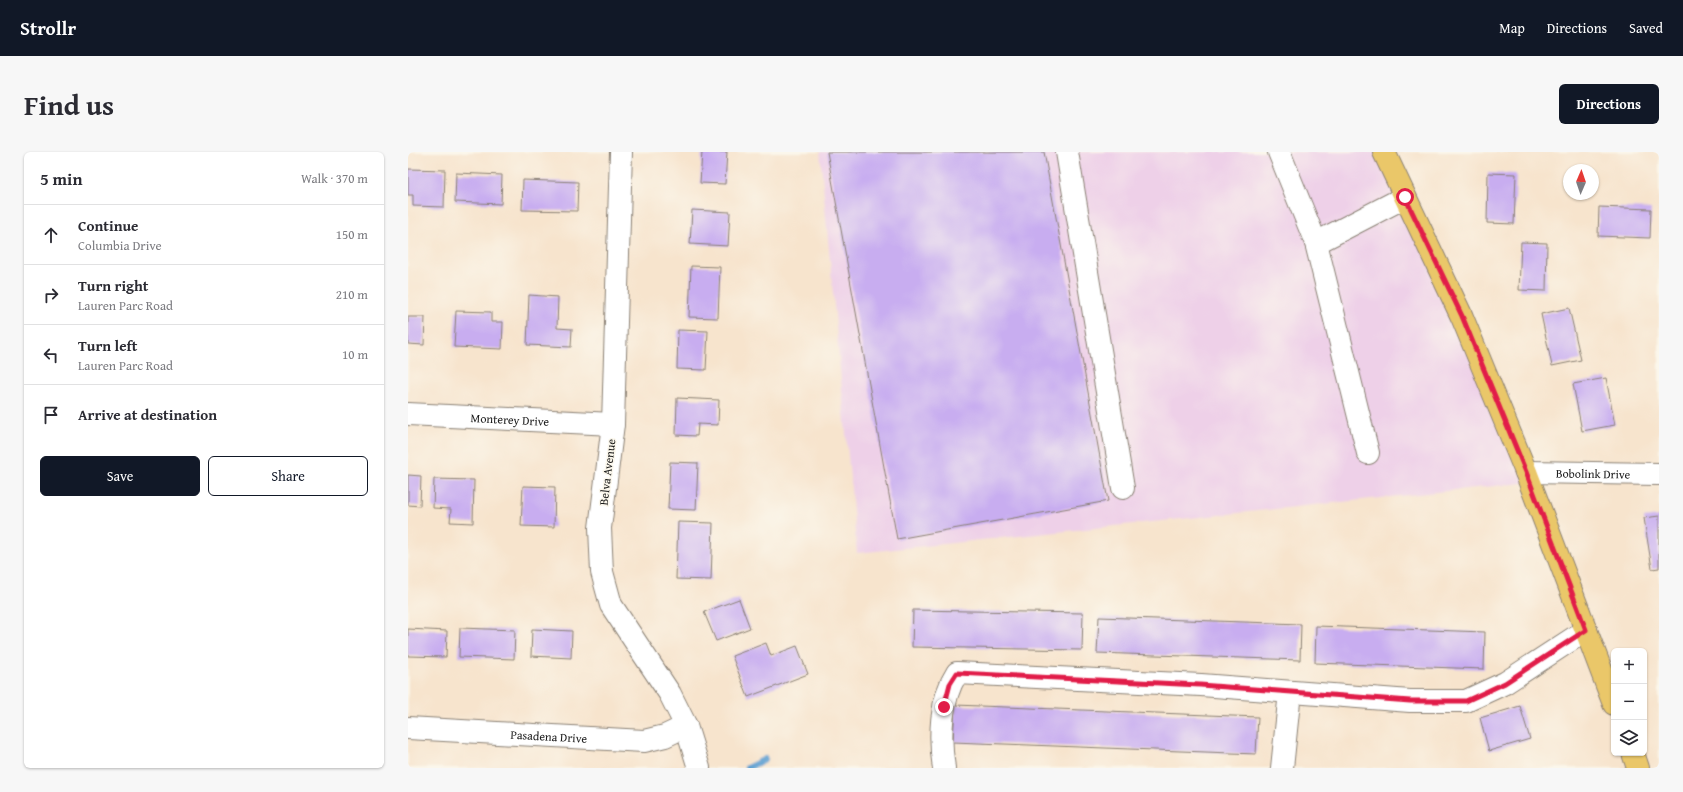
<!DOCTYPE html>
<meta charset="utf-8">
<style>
:root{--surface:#fff;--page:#f7f7f7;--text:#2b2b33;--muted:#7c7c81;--line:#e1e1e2;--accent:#111827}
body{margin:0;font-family:"Gentium Book Plus",serif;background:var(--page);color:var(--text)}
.controls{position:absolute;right:12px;bottom:12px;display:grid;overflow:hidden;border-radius:6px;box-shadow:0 1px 3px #0004}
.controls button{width:36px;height:36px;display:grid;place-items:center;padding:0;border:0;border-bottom:1px solid var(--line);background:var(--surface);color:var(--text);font:20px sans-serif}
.compass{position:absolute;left:1155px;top:12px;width:36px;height:36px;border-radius:50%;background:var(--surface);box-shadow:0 1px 3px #0004;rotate:2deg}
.stop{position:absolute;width:12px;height:12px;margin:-9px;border:3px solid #e11d48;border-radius:50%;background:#fff}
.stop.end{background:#e11d48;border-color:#fff;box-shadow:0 1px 4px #0008}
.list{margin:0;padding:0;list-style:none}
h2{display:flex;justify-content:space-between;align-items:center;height:52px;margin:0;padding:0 16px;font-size:17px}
h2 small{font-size:13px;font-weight:400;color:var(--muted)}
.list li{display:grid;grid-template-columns:26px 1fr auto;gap:12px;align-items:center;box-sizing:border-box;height:60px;padding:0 16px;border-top:1px solid var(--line)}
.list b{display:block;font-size:15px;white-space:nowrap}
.list p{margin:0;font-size:13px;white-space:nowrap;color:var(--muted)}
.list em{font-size:13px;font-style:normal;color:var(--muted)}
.actions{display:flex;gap:8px;padding:12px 16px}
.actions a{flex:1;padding:9px 0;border:1px solid var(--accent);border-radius:6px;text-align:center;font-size:14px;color:var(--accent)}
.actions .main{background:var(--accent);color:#fff}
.icon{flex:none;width:22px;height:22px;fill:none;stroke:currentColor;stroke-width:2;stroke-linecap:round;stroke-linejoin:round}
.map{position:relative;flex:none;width:1251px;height:616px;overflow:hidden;border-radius:6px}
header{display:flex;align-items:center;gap:24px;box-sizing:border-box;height:56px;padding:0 20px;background:var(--accent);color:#fff}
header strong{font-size:19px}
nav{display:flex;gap:22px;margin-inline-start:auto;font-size:14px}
.intro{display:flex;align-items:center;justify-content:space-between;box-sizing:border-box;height:96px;padding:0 24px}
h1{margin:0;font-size:28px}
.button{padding:10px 18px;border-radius:6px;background:var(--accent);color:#fff;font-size:14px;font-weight:700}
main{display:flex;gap:24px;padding:0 24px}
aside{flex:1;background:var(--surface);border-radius:6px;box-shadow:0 1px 3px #0004}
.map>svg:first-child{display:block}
</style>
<header>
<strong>Strollr</strong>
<nav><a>Map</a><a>Directions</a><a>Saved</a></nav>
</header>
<div class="intro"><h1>Find us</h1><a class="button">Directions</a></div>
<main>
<aside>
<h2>5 min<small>Walk · 370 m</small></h2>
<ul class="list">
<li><svg class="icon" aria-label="ahead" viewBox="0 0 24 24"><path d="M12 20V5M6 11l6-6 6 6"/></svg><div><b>Continue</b><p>Columbia Drive</p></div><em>150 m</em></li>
<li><svg class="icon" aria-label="right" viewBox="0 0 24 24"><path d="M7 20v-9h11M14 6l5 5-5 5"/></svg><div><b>Turn right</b><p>Lauren Parc Road</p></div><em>210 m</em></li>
<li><svg class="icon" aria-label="left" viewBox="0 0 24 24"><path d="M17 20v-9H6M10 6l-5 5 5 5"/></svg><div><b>Turn left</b><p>Lauren Parc Road</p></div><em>10 m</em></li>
<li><svg class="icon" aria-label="arrive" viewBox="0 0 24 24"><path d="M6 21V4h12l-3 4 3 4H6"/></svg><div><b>Arrive at destination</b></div></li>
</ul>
<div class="actions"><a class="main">Save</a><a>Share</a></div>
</aside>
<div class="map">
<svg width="1251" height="616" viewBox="0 0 1251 616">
<rect width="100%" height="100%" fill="#fbf7ec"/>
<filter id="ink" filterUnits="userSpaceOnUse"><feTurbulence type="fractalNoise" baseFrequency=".025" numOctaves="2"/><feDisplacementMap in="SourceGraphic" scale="8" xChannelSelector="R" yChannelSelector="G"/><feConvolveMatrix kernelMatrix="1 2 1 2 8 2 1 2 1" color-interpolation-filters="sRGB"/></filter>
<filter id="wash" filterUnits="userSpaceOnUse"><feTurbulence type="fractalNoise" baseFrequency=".012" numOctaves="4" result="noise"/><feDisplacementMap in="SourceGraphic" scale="16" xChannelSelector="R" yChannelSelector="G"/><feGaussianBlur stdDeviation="0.9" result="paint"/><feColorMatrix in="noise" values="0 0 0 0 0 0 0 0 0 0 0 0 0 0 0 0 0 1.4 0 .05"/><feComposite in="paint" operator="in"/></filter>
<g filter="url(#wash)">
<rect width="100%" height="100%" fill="#f7e4cd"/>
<path fill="#eed0e8" d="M412 0H967L1134 329 449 401Z"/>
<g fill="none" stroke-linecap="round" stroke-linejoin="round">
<path stroke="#5ea0d2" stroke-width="6" d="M339 616 357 607"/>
</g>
<g id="blocks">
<path fill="#c8adf0" d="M294 0H319L317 32 292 31Z
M419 0H636L700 349 489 387Z
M0 17 37 18 36 55 5 54V43H0Z
M48 21 94 23 93 52 47 50Z
M1080 21 1108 22 1106 72 1079 71Z
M115 28 170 30 169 59 114 58Z
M1191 55 1243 57 1242 86 1190 84Z
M284 58 322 60 320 94 282 92Z
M1113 90 1139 91 1138 139 1111 138Z
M283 114 312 115 310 166 281 165Z
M121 143 150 145 149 176 164 177 163 195 119 193Z
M1161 156 1173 208 1144 214 1133 162Z
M48 159 83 160V170H95L94 197 46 195Z
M0 165H17L16 193 0 192Z
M270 178 300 179 298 218 269 217Z
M1198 226 1207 273 1174 279 1165 232Z
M269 246 311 248 310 273 290 272 289 284 268 283Z
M262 310 290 311 288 358 260 357Z
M0 323 13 324 12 354 0 353Z
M26 327 66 328 65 371 42 370 43 357 25 356Z
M115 334 147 335 146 375 113 374Z
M1251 364V416L1244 417 1236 366Z
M270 370 305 371 303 428 268 427Z
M331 447 342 476 308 489 296 460Z
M505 458 675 461 674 498 504 495Z
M691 465 893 472 892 508 689 501Z
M908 474 1077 480 1076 517 907 511Z
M52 476 107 478 106 507 51 505Z
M0 477 39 479 38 505 0 504Z
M124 477 164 479 163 506 123 504Z
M358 491 363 504 389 494 400 522 340 545 324 504Z
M547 553 850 565 848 602 545 590Z
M1112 554 1122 587 1081 599 1072 566Z"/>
</g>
</g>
<g filter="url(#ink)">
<use href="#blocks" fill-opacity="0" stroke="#8a8074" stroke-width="1"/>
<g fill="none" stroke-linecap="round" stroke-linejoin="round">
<g stroke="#8a8074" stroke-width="24">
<g id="minor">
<path d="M213 0 205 272 192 376 194 420 203 453 262 542 278 574 291 616"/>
<path d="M659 0 715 336"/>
<path d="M871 0 908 91 960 301"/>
<path d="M908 91 997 45"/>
<path id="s1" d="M0 262 205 272"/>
<path id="s2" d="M1118 320 1251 322"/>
<path id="s3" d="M0 576 236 589 257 584 278 574"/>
<path d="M536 616C531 586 532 547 549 521L793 533 1002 549H1058L1097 531 1178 478"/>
<path d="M874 616 882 540"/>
</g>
</g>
<g stroke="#8a8074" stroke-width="24">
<path id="major" d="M976 0 1054 165 1118 320 1206 552
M1225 601 1230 616"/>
</g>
<use href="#minor" stroke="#fff" stroke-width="22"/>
<use href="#major" stroke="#eac769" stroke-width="22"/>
</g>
</g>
<g fill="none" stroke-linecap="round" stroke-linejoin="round" filter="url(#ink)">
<path stroke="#e11d48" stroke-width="5" d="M536 555 542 532 549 521 792 533 1002 549H1058L1097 531 1178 478 1118 320 1054 164 997 45"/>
</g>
<g text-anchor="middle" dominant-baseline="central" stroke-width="3" stroke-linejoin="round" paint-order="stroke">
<g font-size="12" fill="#1c1c1c" stroke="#fbf7ec">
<text stroke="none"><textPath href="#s1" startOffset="102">Monterey Drive</textPath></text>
<text transform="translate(199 320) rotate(-83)">Belva Avenue</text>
<text stroke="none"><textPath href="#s2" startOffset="67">Bobolink Drive</textPath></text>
<text stroke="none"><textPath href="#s3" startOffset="141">Pasadena Drive</textPath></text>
</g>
</g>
</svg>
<div class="controls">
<button>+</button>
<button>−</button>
<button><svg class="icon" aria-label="layers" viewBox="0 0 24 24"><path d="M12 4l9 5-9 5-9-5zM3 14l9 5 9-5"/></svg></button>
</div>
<svg class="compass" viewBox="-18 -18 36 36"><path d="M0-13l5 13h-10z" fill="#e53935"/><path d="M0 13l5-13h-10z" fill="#7c7c81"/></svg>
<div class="stop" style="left:997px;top:45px"></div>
<div class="stop end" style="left:536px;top:555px"></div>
</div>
</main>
